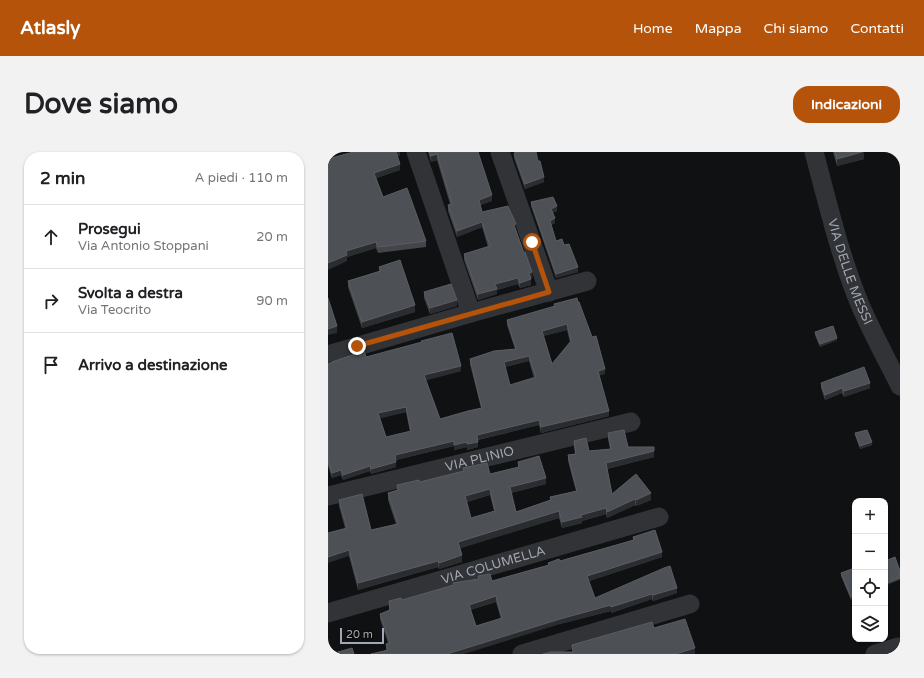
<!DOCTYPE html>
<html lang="it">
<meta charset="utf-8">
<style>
:root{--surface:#fff;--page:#f2f2f2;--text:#202124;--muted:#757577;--line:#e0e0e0;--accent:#b45309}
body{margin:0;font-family:"Varela Round",sans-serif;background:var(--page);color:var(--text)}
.controls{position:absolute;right:12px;bottom:12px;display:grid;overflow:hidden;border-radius:8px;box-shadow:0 1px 3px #0004}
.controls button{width:36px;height:36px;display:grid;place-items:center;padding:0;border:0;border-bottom:1px solid var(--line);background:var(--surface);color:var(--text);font:20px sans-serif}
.scale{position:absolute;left:12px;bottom:10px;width:44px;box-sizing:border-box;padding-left:4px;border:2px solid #a1a8b3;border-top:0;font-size:11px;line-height:14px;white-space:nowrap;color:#a1a8b3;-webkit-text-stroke:3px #0c0c0d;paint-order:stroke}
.stop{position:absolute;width:12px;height:12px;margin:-9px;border:3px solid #b45309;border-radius:50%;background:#fff}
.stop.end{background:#b45309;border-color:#fff;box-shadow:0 1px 4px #0008}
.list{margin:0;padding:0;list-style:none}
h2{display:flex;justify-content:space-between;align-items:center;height:52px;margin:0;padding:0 16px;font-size:17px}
h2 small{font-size:13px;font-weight:400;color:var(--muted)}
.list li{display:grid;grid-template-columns:26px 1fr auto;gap:12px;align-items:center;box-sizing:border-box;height:64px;padding:0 16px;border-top:1px solid var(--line)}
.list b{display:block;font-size:15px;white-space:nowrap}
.list p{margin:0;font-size:13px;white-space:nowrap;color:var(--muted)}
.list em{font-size:13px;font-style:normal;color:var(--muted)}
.icon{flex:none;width:22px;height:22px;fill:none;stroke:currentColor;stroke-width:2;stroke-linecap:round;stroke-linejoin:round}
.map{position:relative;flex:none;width:572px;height:502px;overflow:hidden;border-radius:16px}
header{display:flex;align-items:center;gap:24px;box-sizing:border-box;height:56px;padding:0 20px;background:var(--accent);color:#fff}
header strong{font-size:19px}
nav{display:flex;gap:22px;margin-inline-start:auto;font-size:14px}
.intro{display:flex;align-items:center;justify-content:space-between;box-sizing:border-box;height:96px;padding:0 24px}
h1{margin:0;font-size:28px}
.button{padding:10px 18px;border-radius:16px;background:var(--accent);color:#fff;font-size:14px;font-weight:700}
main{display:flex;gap:24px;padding:0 24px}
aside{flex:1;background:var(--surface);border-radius:16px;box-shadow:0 1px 3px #0004}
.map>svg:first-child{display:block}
</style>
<header>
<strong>Atlasly</strong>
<nav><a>Home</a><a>Mappa</a><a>Chi siamo</a><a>Contatti</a></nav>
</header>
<div class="intro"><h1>Dove siamo</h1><a class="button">Indicazioni</a></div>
<main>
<aside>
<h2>2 min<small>A piedi · 110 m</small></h2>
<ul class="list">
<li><svg class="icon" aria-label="ahead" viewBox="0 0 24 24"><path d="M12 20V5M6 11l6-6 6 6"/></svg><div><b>Prosegui</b><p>Via Antonio Stoppani</p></div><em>20 m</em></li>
<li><svg class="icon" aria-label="right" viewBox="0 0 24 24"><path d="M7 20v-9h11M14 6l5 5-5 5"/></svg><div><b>Svolta a destra</b><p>Via Teocrito</p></div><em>90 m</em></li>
<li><svg class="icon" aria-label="arrive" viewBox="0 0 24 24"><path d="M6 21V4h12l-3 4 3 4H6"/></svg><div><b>Arrivo a destinazione</b></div></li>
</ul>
</aside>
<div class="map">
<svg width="572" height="502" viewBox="0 0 572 502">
<rect width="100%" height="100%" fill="#101112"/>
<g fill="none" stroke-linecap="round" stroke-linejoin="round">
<g stroke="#313337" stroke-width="19">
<path d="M88 0 143 161"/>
<path d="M172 0 221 140"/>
<path id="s1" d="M486 0C500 52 512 105 533 155 545 182 559 208 572 234"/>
<path d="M0 203 143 161 259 129"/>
<path id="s2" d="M0 344 303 270"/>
<path id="s3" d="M0 461 331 365"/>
<path d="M194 502 362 452"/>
<path d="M547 502 570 495 572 500"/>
</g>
</g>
<path fill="#43454a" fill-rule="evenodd" d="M72 0V3L69 5 72 18 48 26 55 45 98 89V95L50 101 48 96 19 105V109L0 7Z
M100 0H150L164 49 152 53 154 60 188 78 204 125 203 126V133L192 136 190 132 169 138V142L150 148 136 108V102L160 95 154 75 129 85 120 59V53L122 52 109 8 103 10Z
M505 0H536V7L509 14Z
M186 1 216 30 197 37 186 6Z
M203 50 229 59 224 61 227 71 223 73 228 89 236 93 250 120 228 126 203 54Z
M51 115 87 160 34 176 20 135V129L51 119Z
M96 140 129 154 102 162 96 146Z
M250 150 277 222 271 223 281 264 213 281 211 273 150 288V295L139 298V295L126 298V294L68 308V315L43 322 42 319 15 328 13 323 4 326 0 314V212L38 205 133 219 98 228 112 267 153 256 142 212V207L187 197 179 173V168L226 155V152ZM239 178 242 190 224 212 215 184ZM201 209 206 226 182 233 177 215ZM78 260 82 280 58 285 52 266Z
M487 180 509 188 492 195 487 183Z
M493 231 542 236 516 245 514 241 497 248 493 236Z
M280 281 300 295 326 305 279 317 284 342 323 348 308 354 307 353 279 366 278 362 254 369V371L234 376 231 366 132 396 134 410 111 417 110 415 30 438 21 404 17 376 11 354V348L43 378 68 372 60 348V341L69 338V333L92 330 135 319V316L162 322 190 315V310L218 332 183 341 188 360 222 348V345L248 339 240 309V303L247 302 246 295V289L261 299 282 297 280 287ZM162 343 166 359 143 366 139 350Z
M527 281 544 293 532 297 527 283Z
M305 385 334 405 261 429 267 446 349 441 325 449 324 447 283 461V459L232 472 58 498V492L60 491 52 467V462L61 458V449L74 448 125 433V431L150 427V424L164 429 220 413V411L232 409 305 388ZM168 450 173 467 148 474 142 458Z
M524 417 523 448 513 424V421Z"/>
<path fill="#2a2c2f" d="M67 0H72V3L67 6Z
M534 0H536V7L509 14V7Z
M109 2V8L103 10V4Z
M72 12V18L46 27V21Z
M216 25V30L197 37V32Z
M164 43V49L151 53V48Z
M229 54V59L223 61V57Z
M227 66V71L222 73V69Z
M154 70V75L129 85V79Z
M48 90V96L19 105V109L0 118V111L18 99Z
M250 115V120L228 126V122Z
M204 120V125L201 127V121Z
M190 126V132L169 138V142L150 148V142L167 132Z
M203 127V133L192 136V131Z
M129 148V154L102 162V156Z
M87 153V160L34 176V170Z
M239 172V178L214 184V179Z
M9 174V181L0 183V177Z
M509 186V188L492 195V192Z
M201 204V209L176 215V210Z
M133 214V219L96 229V223Z
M277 217V222L270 224V219Z
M542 231V236L516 245V239Z
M514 236V241L497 248V243Z
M78 255V260L50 267V261Z
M281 259V264L213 281V275Z
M211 268V273L149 288V283Z
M126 289V294L67 308V303Z
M139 290V295L126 298V293Z
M150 290V295L139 298V292Z
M544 290V293L532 297V294Z
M326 299V305L278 317V311Z
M68 310V315L43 322V317Z
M42 314V319L15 328V323Z
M13 318V323L4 326V321Z
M218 326V332L182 341V335Z
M162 337V343L137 350V344Z
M323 341V348L308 354V348Z
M307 347V353L279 366V360Z
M278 356V362L254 369V371L234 376V370L253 363Z
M231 359V366L130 397V390Z
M21 398V404L0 411V405Z
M334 400V405L259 430V424Z
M134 403V410L111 417V411Z
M110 409V415L30 438V431Z
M572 426V428L557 434V432Z
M349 436V441L325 449V443Z
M324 442V447L283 461V455Z
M168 444V450L141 458V453Z
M527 444V447L523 448V445Z
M283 453V459L232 472 136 502H119L232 467Z
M367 496V502H348Z"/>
<path fill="#4d5055" stroke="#5a5e64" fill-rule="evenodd" d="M25 0H68L72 12 46 21 55 45 79 36 98 89 50 95 48 90 18 99 19 103 0 111V7Z
M101 0H150L164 43 151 48 154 60 180 54 188 72 186 73 196 101 197 100 204 120 201 121 203 127 192 131 190 126 167 132 169 137 150 142 136 102 162 94 154 70 129 79 120 53 124 52 109 2 103 4Z
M189 0H208L210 9H212L216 25 197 32 186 1Z
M507 0H534L509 7Z
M225 45 229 54 223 57 227 66 222 69 228 89 234 87 236 93 241 92 250 115 228 122 203 50Z
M72 108 87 153 34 170 20 129 53 119 51 115Z
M123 132 129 148 102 156 96 140Z
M0 146 9 174 0 177Z
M249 146 250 150H251L264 185 268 184 277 217 270 219 281 259 213 275 211 268 149 283 150 290 139 292V290L126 293V289L67 303 68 310 43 317 42 314 15 323 13 318 4 321 0 308V212L4 211V210L36 199 38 205 94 190 93 189 124 181 133 214 96 223 112 267 140 259 154 256 142 207 166 199 188 197 179 168 227 154 226 152ZM239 172 243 189 224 212 214 179ZM201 204 208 225 182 233 176 210ZM78 255 83 279 58 285 50 261Z
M505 174 509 186 492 192 487 180Z
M536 215 542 231 516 239 514 236 497 243 493 231Z
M296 278 300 295H326V299L278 311 284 342 308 322 323 341 308 348 307 347 279 360 278 356 253 363 254 365 234 370 231 359 130 390 134 403 111 411 110 409 30 431 21 398 0 405V381L19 376 11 348 34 342 43 378 70 372 60 341 70 338 69 333 91 328 92 330 136 319 135 316 159 311 162 322 191 315 190 310 211 304 218 326 182 335 188 360 223 348 222 345 249 339 240 303 248 302 246 289 258 286 261 299 283 297 280 281ZM162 337 167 359 143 366 137 344Z
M539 278 544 290 532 294 527 281Z
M327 378 334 400 259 424 267 446 336 416 342 414 349 436 325 443 324 442 283 455V453L232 467 119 502H43L60 498 58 492 62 491 52 462 62 458 61 449 73 446 74 448 126 433 125 431 151 427 150 424 162 422 164 429 221 413 220 411 231 407 232 409 306 388 305 385ZM168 444 174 466 148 474 141 453Z
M567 405 572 419V426L557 432V409Z
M524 417 526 422H527V444L523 445 513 421Z
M357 467 367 496 348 502H215L223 500H245L244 493 324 470 326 476Z
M24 496 26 502H3Z"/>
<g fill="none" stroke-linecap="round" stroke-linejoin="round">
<path stroke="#b45309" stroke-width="5" d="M29 194 221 140 204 90"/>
</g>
<g text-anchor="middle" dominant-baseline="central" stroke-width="3" stroke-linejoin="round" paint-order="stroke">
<g font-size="13" fill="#a1a8b3" stroke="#0c0c0d">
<text stroke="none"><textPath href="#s1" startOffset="125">VIA DELLE MESSI</textPath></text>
<text stroke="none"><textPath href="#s2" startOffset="156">VIA PLINIO</textPath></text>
<text stroke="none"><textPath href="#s3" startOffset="172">VIA COLUMELLA</textPath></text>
</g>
</g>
</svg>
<div class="controls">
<button>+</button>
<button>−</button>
<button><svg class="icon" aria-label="locate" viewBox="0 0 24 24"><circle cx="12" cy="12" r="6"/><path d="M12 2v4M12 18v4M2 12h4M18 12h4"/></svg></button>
<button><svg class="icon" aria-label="layers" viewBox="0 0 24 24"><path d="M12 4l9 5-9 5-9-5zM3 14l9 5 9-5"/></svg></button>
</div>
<div class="scale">20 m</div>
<div class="stop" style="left:204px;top:90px"></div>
<div class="stop end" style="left:29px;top:194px"></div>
</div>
</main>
